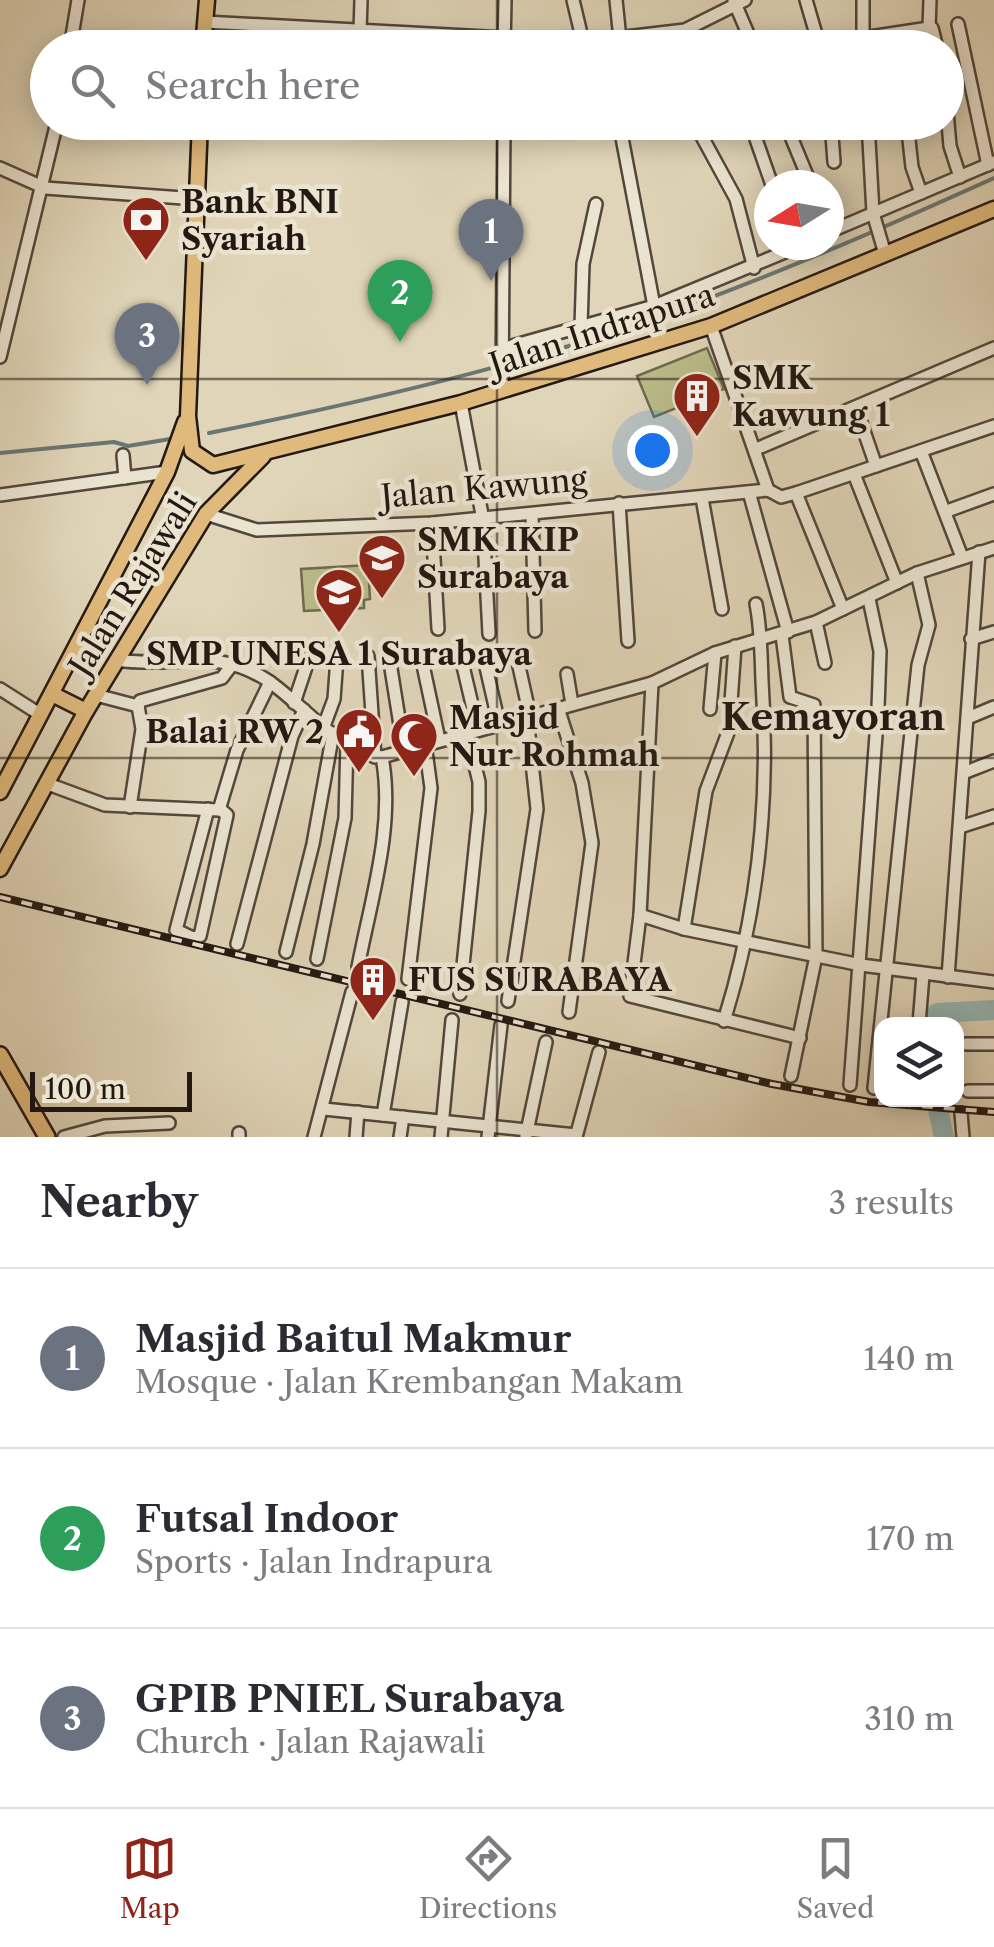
<!DOCTYPE html>
<html lang="en">
<head>
<meta charset="utf-8">
<style>
  :root { --surface:#fff; --page:#f2f2f3; --text:#2b2b33; --muted:#7c7c81; --line:#e1e1e2; --accent:#8f2418 }
  body { margin:0; font-family:"Libre Caslon Text",serif; background:var(--page); color:var(--text) }
  .controls { position:absolute; right:30px; bottom:30px; display:grid; overflow:hidden; border-radius:20px; box-shadow:0 5px 25px #0003 }
  .controls button { width:90px; height:90px; display:grid; place-items:center; padding:0; border:0; border-bottom:2px solid var(--line); background:var(--surface); color:var(--text); font:50px sans-serif }
  .compass { position:absolute; left:754px; top:170px; width:90px; height:90px; border-radius:50%; background:var(--surface); box-shadow:0 5px 25px #0003; rotate:259deg }
  .scale { position:absolute; left:30px; bottom:25px; width:162px; box-sizing:border-box; padding-left:10px; border:5px solid #231812; border-top:0; font-size:28px; line-height:35px; white-space:nowrap; color:#231812; -webkit-text-stroke:8px #ebe4d1; paint-order:stroke }
  .you { position:absolute; left:652px; top:450px; width:35px; height:35px; margin:-25px; border:8px solid #fff; border-radius:50%; background:#1a73e8; box-shadow:0 0 0 15px #1a73e833 }
  .badge { display:grid; place-items:center; width:65px; height:65px; border-radius:50%; background:var(--accent); color:#fff; font-size:32px; font-weight:700 }
  .pin { position:absolute; translate:-50% -82px; filter:drop-shadow(0 2px 5px #0008) }
  .pin::after { content:''; position:absolute; top:52px; width:35px; height:30px; background:inherit; clip-path:polygon(0 0,100% 0,50% 100%) }
  .list { margin:0; padding:0; list-style:none }
  h2 { display:flex; justify-content:space-between; align-items:center; height:130px; margin:0; padding:0 40px; font-size:42px }
  h2 small { font-size:32px; font-weight:400; color:var(--muted) }
  .list li { display:grid; grid-template-columns:65px 1fr auto; gap:30px; align-items:center; box-sizing:border-box; height:180px; padding:0 40px; border-top:2px solid var(--line) }
  .list b { display:block; font-size:38px; white-space:nowrap }
  .list p { margin:0; font-size:32px; white-space:nowrap; color:var(--muted) }
  .list em { font-size:32px; font-style:normal; color:var(--muted) }
  .icon { flex:none; width:55px; height:55px; fill:none; stroke:currentColor; stroke-width:2; stroke-linecap:round; stroke-linejoin:round }
  .map { position:relative; flex:none; width:994px; height:1137px; overflow:hidden }
  .search { position:absolute; background:var(--surface); box-shadow:0 5px 25px #0003; left:30px; right:30px; top:30px; height:110px; display:flex; align-items:center; gap:25px; box-sizing:border-box; padding:0 35px; border-radius:55px; color:var(--muted); font-size:38px }
  .sheet { height:670px; background:var(--surface) }
  nav { display:flex; justify-content:space-around; align-items:center; box-sizing:border-box; height:140px; border-top:2px solid var(--line); background:var(--surface); font-size:28px; color:var(--muted) }
  nav a { display:grid; justify-items:center; gap:5px }
  nav .on { color:var(--accent) }
  .map>svg:first-child { display:block }
  .grass { fill:#babb8a; stroke:#6e6a4e; stroke-width:2.5 }
  .lines { fill:none; stroke-linecap:round; stroke-linejoin:round }
  .stream { stroke:#687774; stroke-width:4 }
  .river { stroke:#96b7b6; stroke-width:20 }
  .minor-casing { stroke:#52473c; stroke-width:16 }
  .major-casing { stroke:#231812; stroke-width:19 }
  .highway-casing { stroke:#231812; stroke-width:20 }
  .minor { stroke:#ebe4d1; stroke-width:11 }
  .major { stroke:#e0ba7c; stroke-width:14 }
  .highway { stroke:#e0ba7c; stroke-width:15 }
  .rail-casing { stroke:#231812; stroke-width:8 }
  .rail { stroke:#ebe4d1; stroke-width:4; stroke-dasharray:11; stroke-linecap:butt }
  .grid { fill:none; stroke:#231812; stroke-width:2.5; stroke-opacity:0.55 }
  .labels { text-anchor:middle; stroke-width:9; stroke-linejoin:round; paint-order:stroke }
  .poi-label { font-size:32px; font-weight:bold; fill:#231812; stroke:#ebe4d1; text-anchor:start }
  .street-label { font-size:32px; fill:#231812; stroke:#ebe4d1 }
  .quarter-label { font-size:38px; font-weight:bold; fill:#231812; stroke:#ebe4d1 }
</style>
</head>
<body>
<div class="map">
<svg width="994" height="1137" viewBox="0 0 994 1137">
  <rect width="100%" height="100%" fill="#e0d5b8"/>
  <filter id="stains"><feTurbulence type="fractalNoise" baseFrequency=".002" numOctaves="4"/><feColorMatrix values="0 0 0 0 .2 0 0 0 0 .09 0 0 0 0 .02 0 0 0 .5 -.17"/></filter>
  <radialGradient id="worn" r=".72"><stop offset=".6" stop-color="#630" stop-opacity="0"/><stop offset="1" stop-color="#630" stop-opacity=".3"/></radialGradient>
  <g class="grass">
    <polygon points="707,348 724,389 654,417 637,376"/>
    <polygon points="368,565 370,599 364,600 364,608 304,611 301,569"/>
  </g>
  <g class="lines">
    <g class="stream">
      <path d="M209,433C345,406 481,375 614,332C743,289 870,234 994,178"/>
      <polyline points="0,453 114,442 128,446 176,438"/>
    </g>
    <g class="river">
      <polyline points="937,1024 937,1013 994,1010"/>
      <polyline points="936,1100 944,1137"/>
    </g>
    <g class="minor-casing">
      <g id="minor">
        <polyline points="573,0 583,42"/>
        <polyline points="616,0 620,39"/>
        <polyline points="806,0 820,48"/>
        <polyline points="863,0 863,48"/>
        <polyline points="734,1 754,48"/>
        <polyline points="205,22 583,42 685,30 745,0"/>
        <polyline points="958,24 988,165"/>
        <polyline points="932,28 937,48"/>
        <polyline points="360,31 361,0"/>
        <polyline points="863,38 929,28 930,0"/>
        <polyline points="70,48 78,0"/>
        <polyline points="504,48 505,0"/>
        <polyline points="946,100 950,146 960,177"/>
        <polyline points="619,122 654,306"/>
        <polyline points="694,122 736,199 754,268"/>
        <polyline points="750,122 772,185"/>
        <polyline points="785,122 811,185"/>
        <polyline points="831,122 834,162"/>
        <polyline points="868,122 873,213 885,254"/>
        <polyline points="907,122 912,167 921,193"/>
        <polyline points="0,168 45,188 197,199"/>
        <polyline points="829,232 994,162"/>
        <polyline points="581,326 583,264 596,204"/>
        <polyline points="711,326 768,490"/>
        <polyline points="505,348 654,306 802,245"/>
        <polyline points="0,357 57,122"/>
        <polyline points="502,390 504,122"/>
        <polyline points="461,403 483,520 489,634"/>
        <polyline points="856,408 876,466"/>
        <polyline points="756,449 994,348"/>
        <polyline points="921,451 962,557"/>
        <polyline points="123,455 125,478"/>
        <polyline points="854,474 897,583"/>
        <polyline points="768,490 781,497 796,493 994,426"/>
        <polyline points="749,492 788,632"/>
        <polyline points="796,493 843,609"/>
        <polyline points="0,495 167,472"/>
        <polyline points="702,498 722,609"/>
        <polyline points="619,503 628,641"/>
        <polyline points="947,511 994,494"/>
        <polyline points="206,514 257,530 432,523 768,490"/>
        <polyline points="532,514 535,631"/>
        <polyline points="432,523 438,629"/>
        <polyline points="816,622 825,663"/>
        <polyline points="782,635 790,697 814,705 816,956 791,1076"/>
        <polyline points="971,639 994,632"/>
        <polyline points="459,649 478,730"/>
        <polyline points="516,653 530,716"/>
        <polyline points="483,654 499,724"/>
        <polyline points="368,656 375,757"/>
        <polyline points="389,656 404,750"/>
        <path d="M117,660C176,669 215,646 267,680C298,700 343,756 382,757L652,683L715,653L816,622L917,573L994,548"/>
        <polyline points="423,665 439,740"/>
        <polyline points="567,674 572,704"/>
        <polyline points="652,683 640,915 630,996 800,1038"/>
        <polyline points="0,689 41,715"/>
        <polyline points="96,695 138,706 140,701 222,678 234,662"/>
        <polyline points="294,703 309,658"/>
        <polyline points="558,708 582,783 592,843 569,1012"/>
        <polyline points="710,709 715,653"/>
        <polyline points="970,717 994,707"/>
        <polyline points="324,726 334,699 337,658"/>
        <polyline points="966,772 994,761"/>
        <polyline points="48,784 105,805 219,810 237,750 270,682"/>
        <polyline points="130,807 142,729 138,706"/>
        <polyline points="208,809 176,930 193,938 200,936 227,815 220,809"/>
        <polyline points="960,827 994,816"/>
        <polyline points="640,915 684,929 861,965 994,982"/>
        <polyline points="684,929 706,791 729,730 735,646"/>
        <polyline points="237,944 292,736 304,710"/>
        <polyline points="286,952 313,844 333,733"/>
        <polyline points="317,959 345,818 347,742"/>
        <path d="M358,967C371,899 395,825 382,757"/>
        <polyline points="948,977 979,552"/>
        <polyline points="408,979 431,788 425,744"/>
        <polyline points="460,994 479,811 479,782 467,733"/>
        <polyline points="508,1001 537,809 527,717"/>
        <path d="M724,1021C759,909 770,798 762,681C761,655 761,629 756,604"/>
        <polyline points="919,1024 923,975"/>
        <polyline points="966,1044 994,1044"/>
        <polyline points="850,1085 878,708 880,651 869,599"/>
        <polyline points="874,1088 918,665 929,625 917,573"/>
        <polyline points="968,1091 994,1091"/>
        <polyline points="324,1109 576,1135"/>
        <polyline points="961,1113 963,1137"/>
        <polyline points="383,1115 402,1002"/>
        <polyline points="526,1136 546,1042"/>
        <polyline points="64,1137 105,1126 169,1123"/>
        <polyline points="239,1137 239,1133"/>
        <polyline points="314,1137 352,992"/>
        <polyline points="356,1137 358,1112"/>
        <polyline points="400,1137 403,1117"/>
        <polyline points="441,1137 452,1020"/>
        <polyline points="488,1137 501,1025"/>
        <polyline points="576,1137 599,1052"/>
      </g>
    </g>
    <g class="major-casing">
      <g id="major">
        <polyline points="203,48 207,0"/>
        <polyline points="200,122 188,416 192,451 213,465 461,403 711,326 994,209"/>
        <polyline points="52,694 86,711"/>
        <polyline points="0,792 167,472 185,422"/>
        <polyline points="0,869 86,711 206,514 263,456"/>
      </g>
    </g>
    <g class="highway-casing">
      <polyline id="highway" points="0,1055 47,1137"/>
    </g>
    <use href="#minor" class="minor"/>
    <use href="#major" class="major"/>
    <use href="#highway" class="highway"/>
    <g class="rail-casing">
      <polyline id="rail" points="0,897 772,1084 869,1102 994,1112"/>
    </g>
    <use href="#rail" class="rail"/>
  </g>
  <path class="grid" d="M497,0V48M497,122V1137M0,379H994M0,758H994"/>
  <defs>
    <g id="bank-pin" transform="scale(2.5)"><path d="M0 17L-7.5 6A9.5 9.5 0 1 1 7.5 6Z" fill="#8f2418" stroke="#ebe4d1"/><path d="M-6-4H6V4H-6ZM0-2.3a2.3 2.3 0 1 0 0 4.6a2.3 2.3 0 1 0 0-4.6Z" fill="#fff"/></g>
    <g id="building-pin" transform="scale(2.5)"><path d="M0 17L-7.5 6A9.5 9.5 0 1 1 7.5 6Z" fill="#8f2418" stroke="#ebe4d1"/><path d="M-4-6H4V6H1V3H-1V6H-4ZM-2.5-4.3h1.7v1.8h-1.7ZM.8-4.3h1.7v1.8H.8ZM-2.5-1h1.7V.8h-1.7ZM.8-1h1.7V.8H.8Z" fill="#fff"/></g>
    <g id="school-pin" transform="scale(2.5)"><path d="M0 17L-7.5 6A9.5 9.5 0 1 1 7.5 6Z" fill="#8f2418" stroke="#ebe4d1"/><path d="M0-5L7-2L0 1L-7-2ZM-4 1L0 2.5L4 1V4Q0 6-4 4Z" fill="#fff"/></g>
    <g id="civic-pin" transform="scale(2.5)"><path d="M0 17L-7.5 6A9.5 9.5 0 1 1 7.5 6Z" fill="#8f2418" stroke="#ebe4d1"/><path d="M-.6-6.5H3V-4.5H.6V-3L4-1V1h2V6H-6V1h2V-1L-.6-3ZM-1.2 2.5V6h2.4V2.5Z" fill="#fff"/></g>
    <g id="mosque-pin" transform="scale(2.5)"><path d="M0 17L-7.5 6A9.5 9.5 0 1 1 7.5 6Z" fill="#8f2418" stroke="#ebe4d1"/><path d="M3.5-4.9A6 6 0 1 0 3.5 4.9A5 5 0 1 1 3.5-4.9Z" fill="#fff"/></g>
  </defs>
  <g fill-rule="evenodd">
    <use href="#bank-pin" x="146" y="220"/>
    <use href="#building-pin" x="697" y="396"/>
    <use href="#school-pin" x="382" y="558"/>
    <use href="#school-pin" x="339" y="592"/>
    <use href="#civic-pin" x="359" y="732"/>
    <use href="#mosque-pin" x="414" y="736"/>
    <use href="#building-pin" x="373" y="980"/>
  </g>
  <g class="labels">
    <g class="poi-label">
      <text x="181" y="213">Bank BNI<tspan x="181" dy="37">Syariah</tspan></text>
      <text x="732" y="389">SMK<tspan x="732" dy="37">Kawung 1</tspan></text>
      <text x="417" y="551">SMK IKIP<tspan x="417" dy="37">Surabaya</tspan></text>
      <text x="339" y="665" text-anchor="middle">SMP UNESA 1 Surabaya</text>
      <text x="449" y="729">Masjid<tspan x="449" dy="37">Nur Rohmah</tspan></text>
      <text x="324" y="743" text-anchor="end">Balai RW 2</text>
      <text x="408" y="991">FUS SURABAYA</text>
    </g>
    <g class="street-label">
      <text transform="translate(602 330) rotate(-18)" y="11">Jalan Indrapura</text>
      <text transform="translate(484 488) rotate(-5)" y="11">Jalan Kawung</text>
      <text transform="translate(133 584) rotate(-58)" y="11">Jalan Rajawali</text>
    </g>
    <g class="quarter-label">
      <text x="833" y="730">Kemayoran</text>
    </g>
  </g>
  <rect width="100%" height="100%" filter="url(#stains)"/>
  <rect width="100%" height="100%" fill="url(#worn)"/>
</svg>
<div class="controls">
<button><svg class="icon" aria-label="layers" viewBox="0 0 24 24"><path d="M12 4l9 5-9 5-9-5zM3 14l9 5 9-5"/></svg></button>
</div>
<svg class="compass" viewBox="-18 -18 36 36"><path d="M0-13l5 13h-10z" fill="#e53935"/><path d="M0 13l5-13h-10z" fill="#7c7c81"/></svg>
<div class="scale">100 m</div>
<div class="you"></div>
<div class="pin badge" style="left:491px;top:281px;background:#6b7280">1</div>
<div class="pin badge" style="left:400px;top:342px;background:#2e9e5b">2</div>
<div class="pin badge" style="left:147px;top:385px;background:#6b7280">3</div>
<div class="search"><svg class="icon" aria-label="search" viewBox="0 0 24 24"><circle cx="10" cy="10" r="6"/><path d="M15 15l6 6"/></svg>Search here</div>
</div>
<section class="sheet">
<h2>Nearby<small>3 results</small></h2>
<ul class="list">
<li><span class="badge" style="background:#6b7280">1</span><div><b>Masjid Baitul Makmur</b><p>Mosque · Jalan Krembangan Makam</p></div><em>140 m</em></li>
<li><span class="badge" style="background:#2e9e5b">2</span><div><b>Futsal Indoor</b><p>Sports · Jalan Indrapura</p></div><em>170 m</em></li>
<li><span class="badge" style="background:#6b7280">3</span><div><b>GPIB PNIEL Surabaya</b><p>Church · Jalan Rajawali</p></div><em>310 m</em></li>
</ul>
</section>
<nav>
<a class="on"><svg class="icon" aria-label="map" viewBox="0 0 24 24"><path d="M3 6l6-2 6 2 6-2v14l-6 2-6-2-6 2zM9 4v14M15 6v14"/></svg>Map</a>
<a><svg class="icon" aria-label="directions" viewBox="0 0 24 24"><path d="M12 3l9 9-9 9-9-9zM9 14v-3h6M13 9l2 2-2 2"/></svg>Directions</a>
<a><svg class="icon" aria-label="saved" viewBox="0 0 24 24"><path d="M7 4h10v16l-5-4-5 4z"/></svg>Saved</a>
</nav>
</body>
</html>
